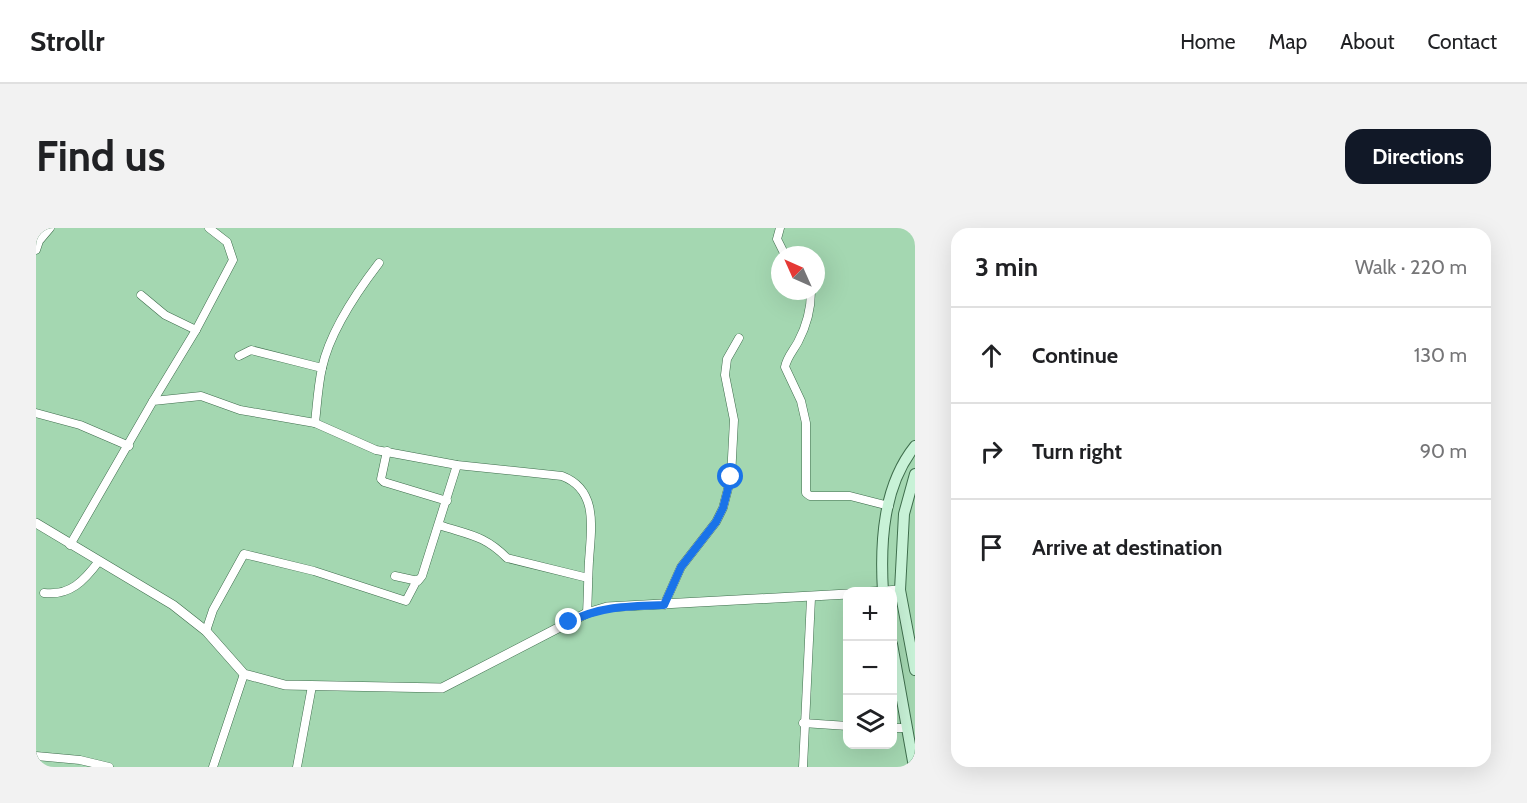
<!DOCTYPE html>
<html lang="en">
<head>
<meta charset="utf-8">
<style>
  :root { --surface:#fff; --page:#f2f2f2; --text:#202124; --muted:#757577; --line:#e0e0e0; --accent:#111827 }
  body { margin:0; font-family:Cabin,sans-serif; background:var(--page); color:var(--text) }
  .controls { position:absolute; right:18px; bottom:18px; display:grid; overflow:hidden; border-radius:12px; box-shadow:0 6px 24px #0002 }
  .controls button { width:54px; height:54px; display:grid; place-items:center; padding:0; border:0; border-bottom:2px solid var(--line); background:var(--surface); color:var(--text); font:30px sans-serif }
  .compass { position:absolute; left:735px; top:18px; width:54px; height:54px; border-radius:50%; background:var(--surface); box-shadow:0 6px 24px #0002; rotate:315deg }
  .stop { position:absolute; width:18px; height:18px; margin:-14px; border:4px solid #1a73e8; border-radius:50%; background:#fff }
  .stop.end { background:#1a73e8; border-color:#fff; box-shadow:0 2px 6px #0008 }
  .list { margin:0; padding:0; list-style:none }
  h2 { display:flex; justify-content:space-between; align-items:center; height:78px; margin:0; padding:0 24px; font-size:26px }
  h2 small { font-size:20px; font-weight:400; color:var(--muted) }
  .list li { display:grid; grid-template-columns:39px 1fr auto; gap:18px; align-items:center; box-sizing:border-box; height:96px; padding:0 24px; border-top:2px solid var(--line) }
  .list b { display:block; font-size:22px; white-space:nowrap }
  .list em { font-size:20px; font-style:normal; color:var(--muted) }
  .icon { flex:none; width:33px; height:33px; fill:none; stroke:currentColor; stroke-width:2; stroke-linecap:round; stroke-linejoin:round }
  .map { position:relative; flex:none; width:879px; height:539px; overflow:hidden; border-radius:18px }
  header { display:flex; align-items:center; gap:36px; box-sizing:border-box; height:84px; padding:0 30px; background:var(--surface); border-bottom:2px solid var(--line) }
  header strong { font-size:28px }
  nav { display:flex; gap:33px; margin-inline-start:auto; font-size:21px }
  .intro { display:flex; align-items:center; justify-content:space-between; box-sizing:border-box; height:144px; padding:0 36px }
  h1 { margin:0; font-size:42px }
  .button { padding:15px 27px; border-radius:18px; background:var(--accent); color:#fff; font-size:21px; font-weight:700 }
  main { display:flex; gap:36px; padding:0 36px }
  aside { flex:1; background:var(--surface); border-radius:18px; box-shadow:0 6px 24px #0002 }
  .map>svg:first-child { display:block }
  .lines { fill:none; stroke-linecap:round; stroke-linejoin:round }
  .minor-casing { stroke:#3e6d4c; stroke-width:9 }
  .tertiary-casing { stroke:#3e6d4c; stroke-width:10 }
  .secondary-casing { stroke:#3e6d4c; stroke-width:12 }
  .minor { stroke:#fff; stroke-width:8 }
  .tertiary { stroke:#fff; stroke-width:9 }
  .secondary { stroke:#c8f2d7; stroke-width:10 }
  .route { stroke:#1a73e8; stroke-width:8 }
</style>
</head>
<body>
<header>
<strong>Strollr</strong>
<nav><a>Home</a><a>Map</a><a>About</a><a>Contact</a></nav>
</header>
<div class="intro"><h1>Find us</h1><a class="button">Directions</a></div>
<main>
<div class="map">
<svg width="879" height="539" viewBox="0 0 879 539">
  <rect width="100%" height="100%" fill="#a4d7b1"/>
  <g class="lines">
    <g class="minor-casing">
      <g id="minor">
        <polyline points="744,0 741,11 749,27"/>
        <polyline points="0,22 3,13 14,0"/>
        <path d="M775,63C775,80 770,99 762,114C757,123 751,129 749,139L765,173L770,195V265L774,268H814L853,278"/>
        <polyline points="105,67 129,87 160,102"/>
        <polyline points="203,128 215,122 286,140"/>
        <polyline points="117,173 160,102 197,32 191,14 173,0"/>
        <polyline points="0,185 44,197 93,218"/>
        <path d="M279,195C281,177 282,158 286,140C294,103 320,65 343,35"/>
        <polyline points="351,223 345,251 348,254 411,273"/>
        <path d="M403,297C433,307 448,307 471,330L552,350"/>
        <path d="M34,317L117,173L165,168L204,182L279,195L340,222L421,237L526,248C563,262 555,301 553,333C552,350 552,368 551,385"/>
        <polyline points="359,348 382,353 386,348 421,237"/>
        <path d="M8,365C34,368 48,353 63,333"/>
        <polyline points="628,377 645,339 680,294 687,280 695,249 698,192 689,147 691,131 703,110"/>
        <polyline points="170,403 177,382 208,326 278,343 370,373 381,352"/>
        <polyline points="767,495 812,498"/>
        <polyline points="856,500 871,500"/>
        <polyline points="0,528 44,532 73,539"/>
        <polyline points="177,539 208,446"/>
        <polyline points="261,539 276,458"/>
        <polyline points="767,539 775,370"/>
      </g>
    </g>
    <g class="tertiary-casing">
      <g id="tertiary">
        <polyline points="0,295 137,377 170,403 208,446 249,457 406,460 551,385 571,379 812,366"/>
        <polyline points="834,364 864,362"/>
      </g>
    </g>
    <g class="secondary-casing">
      <g id="secondary">
        <polyline points="879,246 868,286 864,362 879,442"/>
        <path d="M847,364C844,314 847,258 879,218"/>
        <polyline points="856,416 878,539"/>
      </g>
    </g>
    <use href="#minor" class="minor"/>
    <use href="#tertiary" class="tertiary"/>
    <use href="#secondary" class="secondary"/>
  </g>
  <g class="lines">
    <path class="route" d="M533,394C564,378 594,378 628,377L645,339L680,294L687,280L695,249"/>
  </g>
</svg>
<div class="controls">
<button>+</button>
<button>−</button>
<button><svg class="icon" aria-label="layers" viewBox="0 0 24 24"><path d="M12 4l9 5-9 5-9-5zM3 14l9 5 9-5"/></svg></button>
</div>
<svg class="compass" viewBox="-18 -18 36 36"><path d="M0-13l5 13h-10z" fill="#e53935"/><path d="M0 13l5-13h-10z" fill="#757577"/></svg>
<div class="stop" style="left:695px;top:249px"></div>
<div class="stop end" style="left:533px;top:394px"></div>
</div>
<aside>
<h2>3 min<small>Walk · 220 m</small></h2>
<ul class="list">
<li><svg class="icon" aria-label="ahead" viewBox="0 0 24 24"><path d="M12 20V5M6 11l6-6 6 6"/></svg><div><b>Continue</b></div><em>130 m</em></li>
<li><svg class="icon" aria-label="right" viewBox="0 0 24 24"><path d="M7 20v-9h11M14 6l5 5-5 5"/></svg><div><b>Turn right</b></div><em>90 m</em></li>
<li><svg class="icon" aria-label="arrive" viewBox="0 0 24 24"><path d="M6 21V4h12l-3 4 3 4H6"/></svg><div><b>Arrive at destination</b></div></li>
</ul>
</aside>
</main>
</body>
</html>
